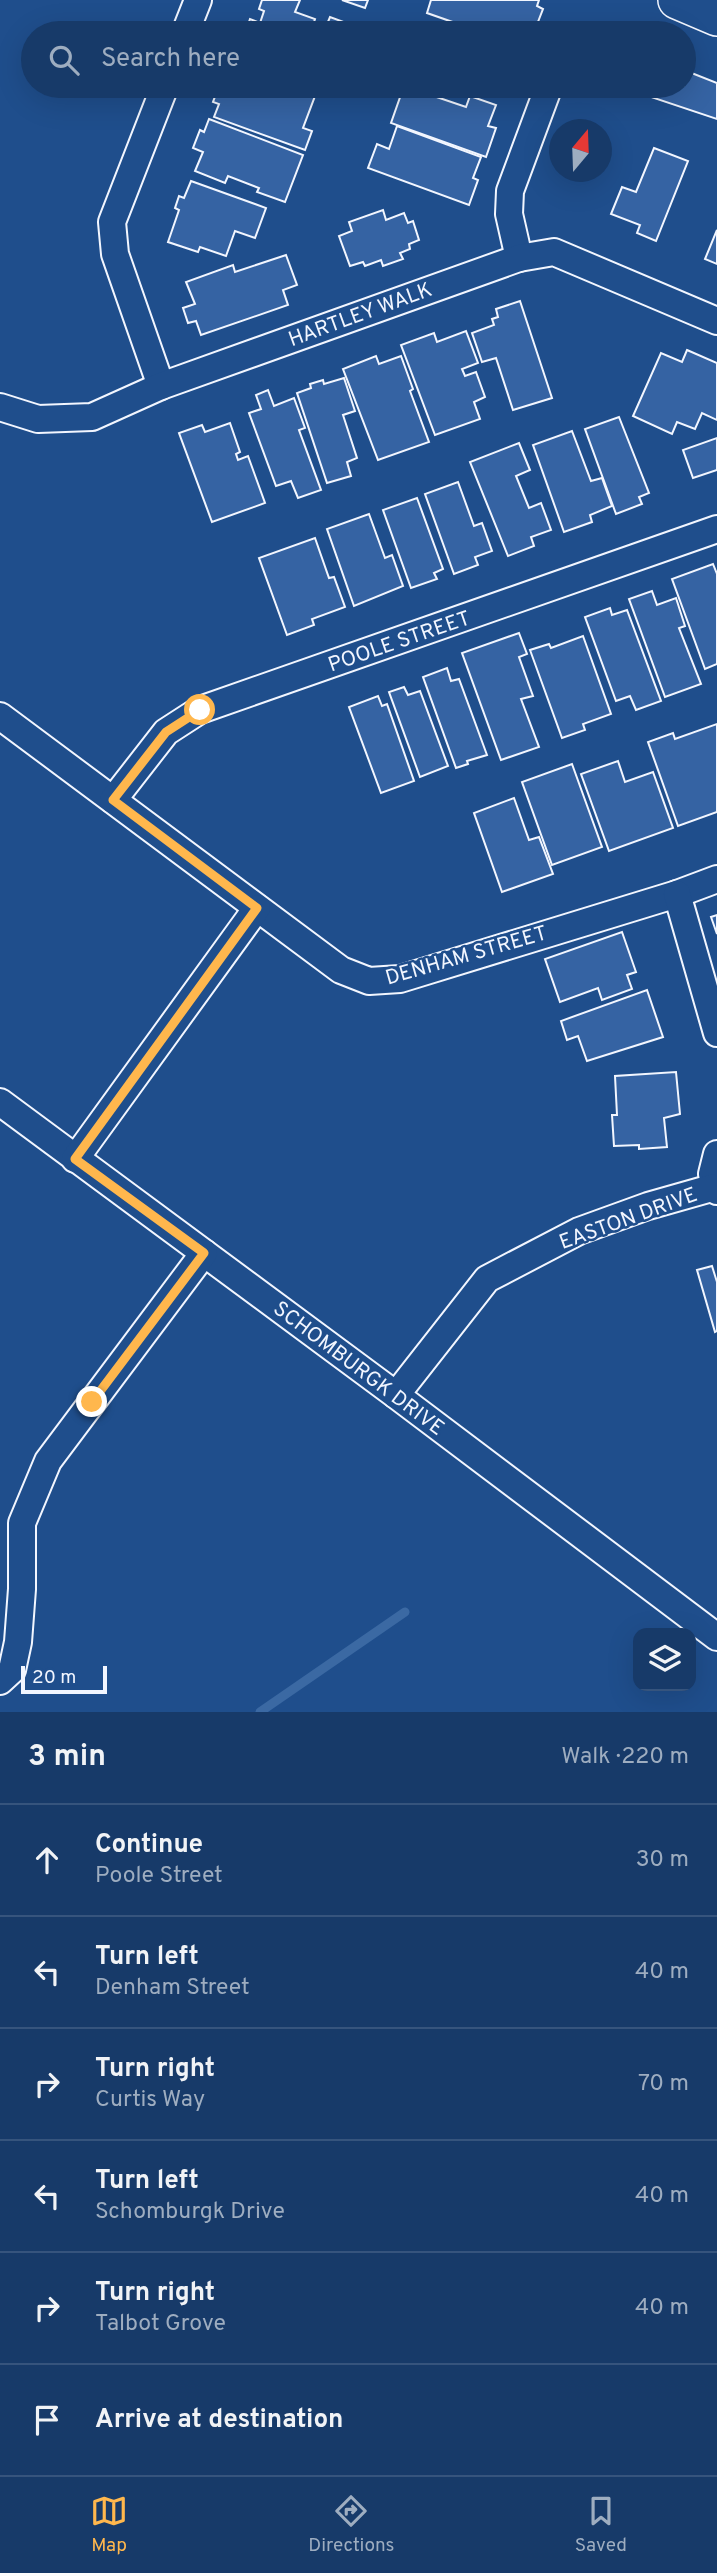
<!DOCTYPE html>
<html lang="en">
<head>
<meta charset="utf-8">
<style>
  :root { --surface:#173a69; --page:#244571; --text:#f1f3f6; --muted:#9eadc0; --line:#36547d; --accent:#ffb74d }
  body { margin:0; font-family:Overpass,sans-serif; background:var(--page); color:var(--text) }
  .controls { position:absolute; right:21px; bottom:21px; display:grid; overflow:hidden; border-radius:14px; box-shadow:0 7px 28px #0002 }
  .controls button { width:63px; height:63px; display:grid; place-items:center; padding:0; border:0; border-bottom:2px solid var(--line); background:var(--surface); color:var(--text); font:35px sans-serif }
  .compass { position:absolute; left:549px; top:119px; width:63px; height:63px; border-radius:50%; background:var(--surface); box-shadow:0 7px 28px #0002; rotate:19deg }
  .scale { position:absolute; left:21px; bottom:18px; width:86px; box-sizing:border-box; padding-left:7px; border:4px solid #f2f6ff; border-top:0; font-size:19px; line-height:24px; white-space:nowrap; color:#f2f6ff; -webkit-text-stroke:5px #1f4e8c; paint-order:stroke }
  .stop { position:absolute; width:21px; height:21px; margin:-16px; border:5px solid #ffb74d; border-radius:50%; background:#fff }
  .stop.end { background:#ffb74d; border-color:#fff; box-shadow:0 2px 7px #0008 }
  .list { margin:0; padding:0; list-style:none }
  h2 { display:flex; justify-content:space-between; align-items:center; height:91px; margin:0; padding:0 28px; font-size:30px }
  h2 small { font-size:23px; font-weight:400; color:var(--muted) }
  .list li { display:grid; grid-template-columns:46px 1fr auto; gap:21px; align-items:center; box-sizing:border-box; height:112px; padding:0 28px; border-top:2px solid var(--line) }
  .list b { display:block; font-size:26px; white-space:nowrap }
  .list p { margin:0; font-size:23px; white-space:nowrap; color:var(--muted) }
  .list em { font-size:23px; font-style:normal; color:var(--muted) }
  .icon { flex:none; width:38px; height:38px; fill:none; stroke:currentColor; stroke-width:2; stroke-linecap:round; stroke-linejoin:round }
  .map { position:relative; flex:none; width:717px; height:1712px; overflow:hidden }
  .search { position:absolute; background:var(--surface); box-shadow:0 7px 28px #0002; left:21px; right:21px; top:21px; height:77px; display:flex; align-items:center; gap:18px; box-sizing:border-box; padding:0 24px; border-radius:38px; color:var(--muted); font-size:26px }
  .sheet { height:763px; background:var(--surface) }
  nav { display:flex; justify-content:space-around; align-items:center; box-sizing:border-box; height:98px; border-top:2px solid var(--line); background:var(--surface); font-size:19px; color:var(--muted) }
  nav a { display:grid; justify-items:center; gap:4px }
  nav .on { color:var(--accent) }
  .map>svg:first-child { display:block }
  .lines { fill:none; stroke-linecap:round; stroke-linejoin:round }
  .stream { stroke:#3b69a3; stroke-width:9 }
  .building { fill:#3563a3; stroke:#f2f6ff; stroke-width:2 }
  .minor-casing { stroke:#f2f6ff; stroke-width:30 }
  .secondary-casing { stroke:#f2f6ff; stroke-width:40 }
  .minor { stroke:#1f4e8c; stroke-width:26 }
  .secondary { stroke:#1f4e8c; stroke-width:37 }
  .route { stroke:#ffb74d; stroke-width:9 }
  .labels { text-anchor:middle; stroke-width:5; stroke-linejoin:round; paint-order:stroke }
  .street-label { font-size:21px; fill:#f2f6ff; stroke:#1f4e8c }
</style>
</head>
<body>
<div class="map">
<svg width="717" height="1712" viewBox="0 0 717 1712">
  <rect width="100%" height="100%" fill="#1f4e8c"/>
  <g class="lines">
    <polyline class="stream" points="260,1712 405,1612"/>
  </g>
  <g class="building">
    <polygon points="262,0 300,0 295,12 315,19 313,25 325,29 330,17 352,25 349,33 245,33 250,19 260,23 264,11 259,9"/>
    <polygon points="342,0 368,0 365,8"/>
    <polygon points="431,0 539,0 537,6 543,9 534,32 528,30 527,33 484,33 427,13"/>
    <polygon points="684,70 717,83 717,119 639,93 642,86 684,86"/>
    <polygon points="219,86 273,86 279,88 280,86 300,86 299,90 315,96 303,128 312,131 305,150 214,117 219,104 213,102"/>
    <polygon points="404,86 466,107 470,96 496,105 488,126 496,128 486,157 391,123"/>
    <polygon points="487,86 512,86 509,93"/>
    <polygon points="209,119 303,155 285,202 257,192 259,188 228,176 225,183 195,171 203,152 193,148 200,130 204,132"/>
    <polygon points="397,126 481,157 473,178 478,180 469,205 368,168 377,144 389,149"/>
    <polygon points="654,148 688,161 656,241 637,233 640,225 611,214 622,187 636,192"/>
    <polygon points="191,181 266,208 255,238 235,231 226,256 200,247 198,252 168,242 179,210 175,208 179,196 184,198"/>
    <polygon points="383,210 386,220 404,213 408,223 413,221 419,240 409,244 410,249 400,253 403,259 383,266 381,260 365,266 363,262 350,266 339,236 352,231 349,222"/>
    <polygon points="717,230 717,264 705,259"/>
    <polygon points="286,255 297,285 283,290 288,305 201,335 196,321 188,323 183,308 195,304 186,282 233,265 235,272"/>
    <polygon points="520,301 552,398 513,410 496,358 482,362 472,333 494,325 492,319 498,317 496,309"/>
    <polygon points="466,331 478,363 462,369 465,376 476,372 485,397 474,402 480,419 435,435 401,345 434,333 437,342"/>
    <polygon points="687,350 717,363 717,420 702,413 695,429 677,422 672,434 633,416 661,353 682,362"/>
    <polygon points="376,356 379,364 401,356 413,389 410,391 429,442 378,460 343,369"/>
    <polygon points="344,378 355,411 343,415 357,458 347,462 351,476 327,483 297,393 311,388 310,384 323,380 324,384"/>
    <polygon points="268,390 274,406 294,398 305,428 299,430 321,490 298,498 291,481 276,486 249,413 261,409 256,395"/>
    <polygon points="619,417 649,493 639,497 642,504 616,514 585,429"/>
    <polygon points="230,423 240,452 236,454 238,460 248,456 265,503 212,522 179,433 202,425 205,432"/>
    <polygon points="572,431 591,481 602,478 612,506 590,515 592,522 564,532 533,445"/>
    <polygon points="717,438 717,470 693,478 683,450"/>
    <polygon points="519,443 530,470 516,476 529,508 541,503 551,530 531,537 534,546 508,556 470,462"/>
    <polygon points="458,482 474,526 482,523 492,551 475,557 478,565 454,574 425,494"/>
    <polygon points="417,498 443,569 434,573 437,579 411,588 383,510"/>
    <polygon points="369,514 385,558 392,555 403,586 354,606 327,529"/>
    <polygon points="315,538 329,578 334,577 345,607 312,619 314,625 287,635 259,558"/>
    <polygon points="713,564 717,574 717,664 705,669 672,579"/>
    <polygon points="652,591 657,605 676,598 685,626 679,628 701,684 665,697 629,599"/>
    <polygon points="610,608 612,615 627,610 661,701 636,710 630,696 616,701 585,617"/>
    <polygon points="519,633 527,654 519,657 533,696 521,699 539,747 501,760 462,653"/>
    <polygon points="583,636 611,714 583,724 585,730 562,738 530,650 549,644 551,648"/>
    <polygon points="447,668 451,681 459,679 487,755 467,761 468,764 456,768 423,677"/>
    <polygon points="404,687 408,695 420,691 448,766 420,777 389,692"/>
    <polygon points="378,696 382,706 387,704 414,781 381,793 349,707"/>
    <polygon points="717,724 717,812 678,826 648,742 673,733 675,739"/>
    <polygon points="618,761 625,782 653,772 673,828 609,851 581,774"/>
    <polygon points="572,764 602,847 552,865 522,782"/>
    <polygon points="514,798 529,840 539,837 553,874 502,892 474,813"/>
    <polygon points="717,915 717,934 711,917"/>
    <polygon points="622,932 636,972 627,975 632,989 602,1000 598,988 560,1002 545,959"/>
    <polygon points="647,990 663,1037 587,1061 578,1036 567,1040 561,1021"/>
    <polygon points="676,1072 680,1114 664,1118 667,1147 639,1149 639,1145 614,1146 612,1115 617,1115 615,1076"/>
    <polygon points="712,1266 717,1282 717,1331 715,1332 697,1270"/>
  </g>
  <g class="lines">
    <g class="minor-casing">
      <g id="minor">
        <polyline points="185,33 198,0"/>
        <polyline points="519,258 509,214 510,191 549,86"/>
        <polyline points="161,386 115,254 112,222 165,86"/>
        <polyline points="0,407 38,419 92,417 161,386 519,258 554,252 717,321"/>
        <polyline points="0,716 341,970 369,981 400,979 677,894 717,879"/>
        <polyline points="113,800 166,732 200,710 717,529"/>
        <polyline points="677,894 717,1033"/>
        <polyline points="0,1102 396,1395 717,1637"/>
        <polyline points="717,1154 712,1174 717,1191"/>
        <polyline points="75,1159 257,908"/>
        <polyline points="396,1395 487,1279 579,1231 648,1206 715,1187"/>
        <polyline points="0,1681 12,1670 18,1642 22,1589 22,1523 48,1461 204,1253"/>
      </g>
    </g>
    <g class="secondary-casing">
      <polyline id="secondary" points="677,0 717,17"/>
    </g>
    <use href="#minor" class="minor"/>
    <use href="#secondary" class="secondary"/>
  </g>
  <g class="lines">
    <polyline class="route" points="92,1402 204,1253 75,1159 257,908 113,800 166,732 200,710"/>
  </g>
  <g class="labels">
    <g class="street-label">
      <text transform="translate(360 314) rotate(-20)" y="7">HARTLEY WALK</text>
      <text transform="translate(399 641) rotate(-19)" y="7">POOLE STREET</text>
      <text transform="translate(466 955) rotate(-16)" y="7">DENHAM STREET</text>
      <text transform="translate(628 1218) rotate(-20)" y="7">EASTON DRIVE</text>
      <text transform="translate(359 1368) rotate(37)" y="7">SCHOMBURGK DRIVE</text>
    </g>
  </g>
</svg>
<div class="controls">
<button><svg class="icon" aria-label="layers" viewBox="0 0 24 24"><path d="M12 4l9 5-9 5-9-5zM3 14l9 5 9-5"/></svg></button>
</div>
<svg class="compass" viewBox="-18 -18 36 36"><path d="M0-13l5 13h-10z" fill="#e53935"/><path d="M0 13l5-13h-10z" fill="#9eadc0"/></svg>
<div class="scale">20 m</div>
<div class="stop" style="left:200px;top:710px"></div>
<div class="stop end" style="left:92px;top:1402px"></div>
<div class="search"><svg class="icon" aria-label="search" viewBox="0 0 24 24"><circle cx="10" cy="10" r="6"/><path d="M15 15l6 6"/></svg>Search here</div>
</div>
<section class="sheet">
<h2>3 min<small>Walk · 220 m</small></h2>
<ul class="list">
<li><svg class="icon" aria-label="ahead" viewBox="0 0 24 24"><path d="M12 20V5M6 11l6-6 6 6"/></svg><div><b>Continue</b><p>Poole Street</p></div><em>30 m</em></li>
<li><svg class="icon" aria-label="left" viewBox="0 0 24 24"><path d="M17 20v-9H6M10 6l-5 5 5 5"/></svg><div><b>Turn left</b><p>Denham Street</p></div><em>40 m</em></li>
<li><svg class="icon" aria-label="right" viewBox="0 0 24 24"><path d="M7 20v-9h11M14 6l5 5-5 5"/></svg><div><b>Turn right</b><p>Curtis Way</p></div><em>70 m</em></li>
<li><svg class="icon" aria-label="left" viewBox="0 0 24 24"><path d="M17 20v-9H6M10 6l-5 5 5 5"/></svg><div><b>Turn left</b><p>Schomburgk Drive</p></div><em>40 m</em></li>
<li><svg class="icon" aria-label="right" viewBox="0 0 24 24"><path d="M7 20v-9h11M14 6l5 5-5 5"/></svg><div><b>Turn right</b><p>Talbot Grove</p></div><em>40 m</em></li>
<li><svg class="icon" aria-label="arrive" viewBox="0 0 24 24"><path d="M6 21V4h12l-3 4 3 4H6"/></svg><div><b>Arrive at destination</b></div></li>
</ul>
</section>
<nav>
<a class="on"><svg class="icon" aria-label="map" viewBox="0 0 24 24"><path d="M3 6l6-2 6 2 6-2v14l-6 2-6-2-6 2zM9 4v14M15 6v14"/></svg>Map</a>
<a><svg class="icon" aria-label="directions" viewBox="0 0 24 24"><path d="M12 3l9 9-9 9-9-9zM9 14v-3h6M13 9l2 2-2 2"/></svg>Directions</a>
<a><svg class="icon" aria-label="saved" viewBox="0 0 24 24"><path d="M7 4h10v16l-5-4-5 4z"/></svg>Saved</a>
</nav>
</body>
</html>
